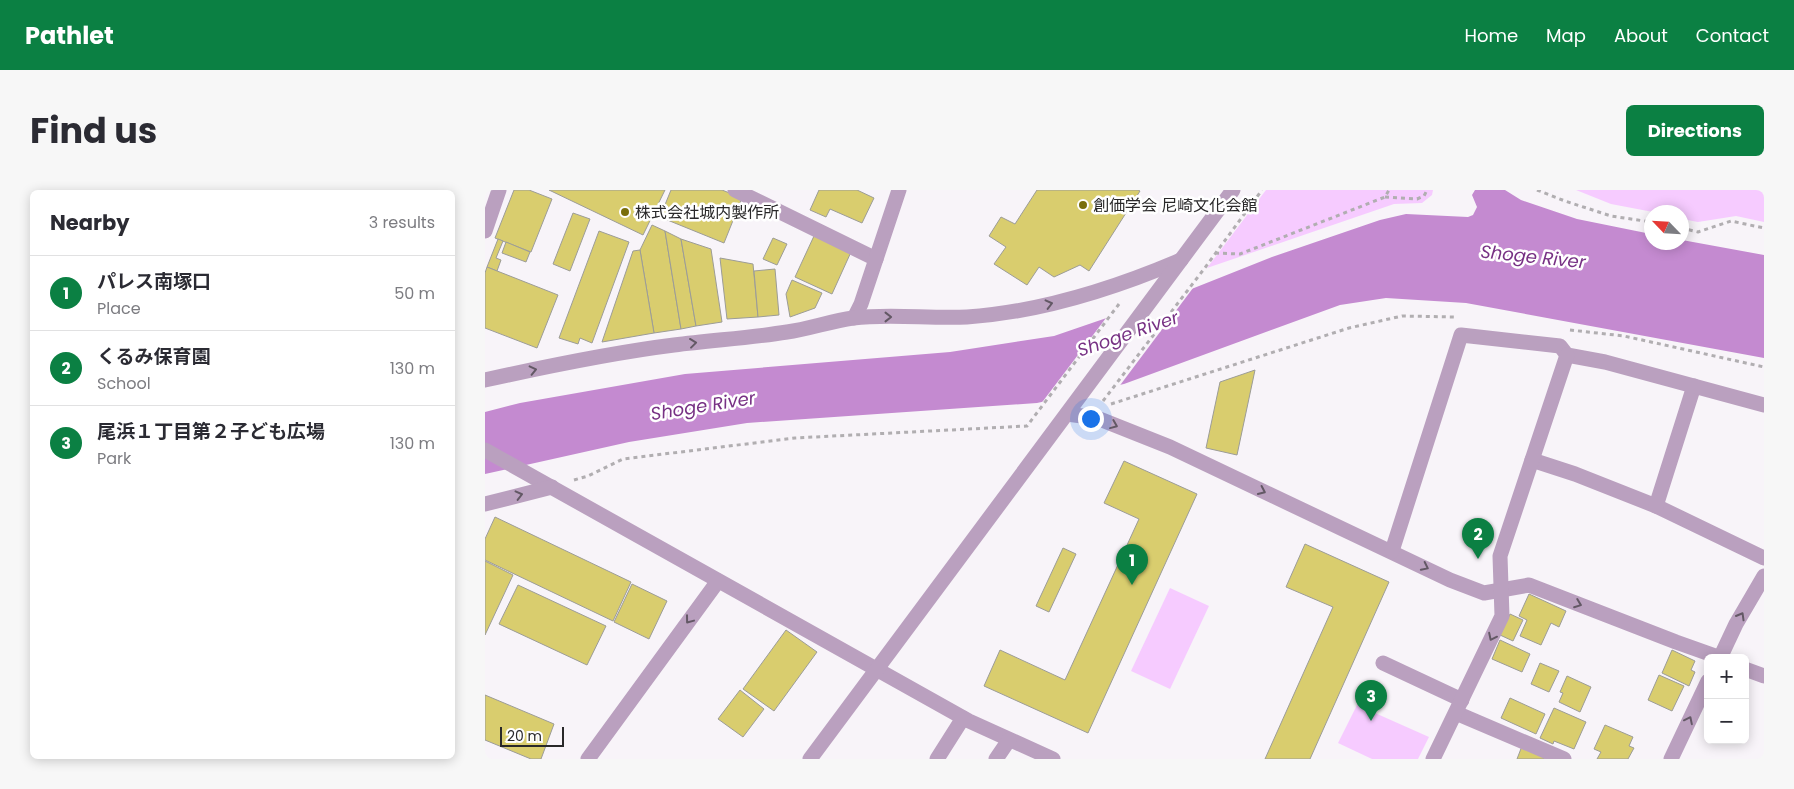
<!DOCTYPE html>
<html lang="en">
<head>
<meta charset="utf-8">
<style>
  :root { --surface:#fff; --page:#f7f7f7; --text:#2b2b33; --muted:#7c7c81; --line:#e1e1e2; --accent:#0b8043 }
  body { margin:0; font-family:Poppins,"Noto Sans JP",sans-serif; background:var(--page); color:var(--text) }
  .controls { position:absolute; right:15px; bottom:15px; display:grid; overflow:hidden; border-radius:8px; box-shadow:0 2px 12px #0003 }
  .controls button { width:45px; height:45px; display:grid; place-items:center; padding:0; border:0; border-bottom:1px solid var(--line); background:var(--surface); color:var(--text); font:25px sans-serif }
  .compass { position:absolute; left:1159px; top:15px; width:45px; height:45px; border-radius:50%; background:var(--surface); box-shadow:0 2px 12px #0003; rotate:295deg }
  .scale { position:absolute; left:15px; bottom:12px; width:64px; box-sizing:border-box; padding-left:5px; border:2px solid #292829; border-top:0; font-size:14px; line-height:18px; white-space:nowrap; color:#292829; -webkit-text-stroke:4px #fff; paint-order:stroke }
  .you { position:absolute; left:605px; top:228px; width:18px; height:18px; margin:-12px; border:4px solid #fff; border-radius:50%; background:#1a73e8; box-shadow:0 0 0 8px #1a73e833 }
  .badge { display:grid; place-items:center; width:32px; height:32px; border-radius:50%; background:var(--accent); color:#fff; font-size:16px; font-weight:700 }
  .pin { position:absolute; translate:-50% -41px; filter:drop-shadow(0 1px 2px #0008) }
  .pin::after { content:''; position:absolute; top:26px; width:18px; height:15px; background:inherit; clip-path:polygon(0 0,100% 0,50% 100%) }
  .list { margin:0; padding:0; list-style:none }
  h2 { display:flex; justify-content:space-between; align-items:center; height:65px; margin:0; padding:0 20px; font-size:21px }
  h2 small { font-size:16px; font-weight:400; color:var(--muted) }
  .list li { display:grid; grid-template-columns:32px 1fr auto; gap:15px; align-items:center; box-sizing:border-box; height:75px; padding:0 20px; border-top:1px solid var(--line) }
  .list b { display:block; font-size:19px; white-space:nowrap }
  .list p { margin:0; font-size:16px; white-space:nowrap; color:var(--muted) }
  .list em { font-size:16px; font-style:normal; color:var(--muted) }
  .map { position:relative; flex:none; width:1279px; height:569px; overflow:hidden; border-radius:8px }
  header { display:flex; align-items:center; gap:30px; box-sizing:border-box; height:70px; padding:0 25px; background:var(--accent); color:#fff }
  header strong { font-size:24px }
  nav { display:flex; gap:28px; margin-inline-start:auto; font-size:18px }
  .intro { display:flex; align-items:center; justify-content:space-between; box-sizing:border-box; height:120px; padding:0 30px }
  h1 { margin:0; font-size:35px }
  .button { padding:12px 22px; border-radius:8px; background:var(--accent); color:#fff; font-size:18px; font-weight:700 }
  main { display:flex; gap:30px; padding:0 30px }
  aside { flex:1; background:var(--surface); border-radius:8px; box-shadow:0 2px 12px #0003 }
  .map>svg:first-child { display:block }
  .green { fill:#f6cbff }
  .water { fill:#c48ad0 }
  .pier { fill:#f8f4f9 }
  .building { fill:#d9cd6e; stroke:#9c9c97 }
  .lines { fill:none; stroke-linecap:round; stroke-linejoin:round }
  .path { stroke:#b1aeb1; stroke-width:3; stroke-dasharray:4 4; stroke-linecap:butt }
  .minor { stroke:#baa0bf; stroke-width:15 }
  .oneway { stroke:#635865 }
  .poi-dot { fill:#796e0a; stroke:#fff; stroke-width:2 }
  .labels { text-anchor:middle; stroke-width:5; stroke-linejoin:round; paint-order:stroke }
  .poi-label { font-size:16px; fill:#292829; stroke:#fff; text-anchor:start }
  .water-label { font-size:18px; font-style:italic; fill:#773184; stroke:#fff }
</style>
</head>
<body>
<header>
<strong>Pathlet</strong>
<nav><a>Home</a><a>Map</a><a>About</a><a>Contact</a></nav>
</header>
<div class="intro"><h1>Find us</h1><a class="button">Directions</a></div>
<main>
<aside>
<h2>Nearby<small>3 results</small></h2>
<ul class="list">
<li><span class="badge">1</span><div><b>パレス南塚口</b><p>Place</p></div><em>50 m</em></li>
<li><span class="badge">2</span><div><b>くるみ保育園</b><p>School</p></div><em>130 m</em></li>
<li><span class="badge">3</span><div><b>尾浜１丁目第２子ども広場</b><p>Park</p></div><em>130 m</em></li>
</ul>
</aside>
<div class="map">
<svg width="1279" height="569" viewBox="0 0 1279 569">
  <rect width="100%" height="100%" fill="#f8f4f9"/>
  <g class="green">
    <polygon points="781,0 948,0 947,5 937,13 909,14 722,78"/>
    <polygon points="1091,0 1279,0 1279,32 1251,26 1213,32 1197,29 1196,22 1168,22 1126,14"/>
    <polygon points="685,398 724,416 685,499 646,481"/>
    <polygon points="872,515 944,547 933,569 887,569 853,553"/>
  </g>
  <polygon class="water" points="990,0 1020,0 1036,10 1092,29 1166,44 1166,52 1196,52 1197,50 1279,65 1279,168 981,113 901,108 855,115 639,194 552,213 262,233 144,252 0,284 0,222 35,213 200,184 465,162 569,146 709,98 787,67 895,30 921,24 983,27 988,25 992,17 987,5"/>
  <polygon class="pier" points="711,94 633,198 555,215 624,124"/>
  <g class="building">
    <polygon points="29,0 44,0 67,9 46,62 10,48"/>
    <polygon points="64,0 180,0 158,45"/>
    <polygon points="186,0 237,0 257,8 239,53 175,27"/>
    <polygon points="334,0 372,0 389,8 377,33 345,19 341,27 325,20"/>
    <polygon points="552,0 653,0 655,1 604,81 595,75 569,87 554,77 542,95 509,74 521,57 504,46 516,27 530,34"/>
    <polygon points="88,23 105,29 85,81 68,74"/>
    <polygon points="167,35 180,41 196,139 169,143 155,60"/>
    <polygon points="114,41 144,52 107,153 95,148 93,154 74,148"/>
    <polygon points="180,41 196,49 211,136 196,139"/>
    <polygon points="329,46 366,62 347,104 310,87"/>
    <polygon points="288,48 302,54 292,75 278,69"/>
    <polygon points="13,49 18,51 11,68 16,70 12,81 2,77"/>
    <polygon points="196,49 226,59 237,132 211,136"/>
    <polygon points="21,52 45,62 41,72 17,63"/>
    <polygon points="155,60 169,143 117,152 148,61"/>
    <polygon points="235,68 268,74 273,127 242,129"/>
    <polygon points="2,77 73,105 52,158 0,138 0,83"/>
    <polygon points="290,79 294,125 273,127 269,81"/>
    <polygon points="307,90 337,103 330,118 305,127 301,104"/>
    <polygon points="770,180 752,265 721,258 735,192"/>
    <polygon points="639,271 712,304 603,543 499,496 515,460 580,490 654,329 619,313"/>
    <polygon points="10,327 146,392 128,431 0,370 0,349"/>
    <polygon points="820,354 904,392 825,569 780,569 848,417 801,397"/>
    <polygon points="578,358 591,364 564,422 551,416"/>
    <polygon points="0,371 28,385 0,445"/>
    <polygon points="147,394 182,411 164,449 129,432"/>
    <polygon points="33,395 121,436 102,475 14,434"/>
    <polygon points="1044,404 1081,421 1074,437 1066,433 1056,455 1035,446 1042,430 1034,426"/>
    <polygon points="1025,424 1038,430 1028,451 1015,445"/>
    <polygon points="301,440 332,462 289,521 258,499"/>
    <polygon points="1015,450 1045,464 1037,482 1007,469"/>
    <polygon points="1187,460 1210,471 1206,480 1210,482 1204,496 1177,483"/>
    <polygon points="1055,473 1074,481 1064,502 1046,494"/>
    <polygon points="1174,485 1199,496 1187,521 1163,510"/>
    <polygon points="1082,486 1106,497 1095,522 1074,512 1078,503 1075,502"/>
    <polygon points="255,500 279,519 258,547 233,529"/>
    <polygon points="0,505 69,534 56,569 46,569 0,550"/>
    <polygon points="1025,508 1060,524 1051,544 1016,528"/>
    <polygon points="1069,518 1101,532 1089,559 1069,551 1068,554 1055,548"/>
    <polygon points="1120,535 1148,547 1144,556 1149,558 1143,569 1112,569 1116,562 1109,559"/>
    <polygon points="1037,556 1060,567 1059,569 1032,569"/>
  </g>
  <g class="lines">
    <g class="path">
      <polyline points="1052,0 1080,11 1126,26 1166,32"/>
      <polyline points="900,7 932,9 939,6 942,0"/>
      <polyline points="1196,38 1213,42 1246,31 1279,38"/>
      <polyline points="730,63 755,64 900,7 904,0"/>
      <polyline points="1085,140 1139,146 1279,177"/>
      <polyline points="618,211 719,79 777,0"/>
      <polyline points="626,214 864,138 917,126 970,127"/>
      <polyline points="89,290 103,286 138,269 310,248 542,236 634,114"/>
    </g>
    <g class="minor">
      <polyline points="250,0 391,69"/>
      <polyline points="0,41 14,0"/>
      <polyline points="369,128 376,114 414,0"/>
      <path d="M0,190C63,176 125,163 189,155C227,150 265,148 302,142C324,139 346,131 368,128C406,123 444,129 482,127C556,122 628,99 696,70"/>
      <polyline points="582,224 612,228 685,257 965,390 999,403 1044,395 1191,452 1236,468"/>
      <polyline points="0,260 484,531 568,569"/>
      <polyline points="1047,270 1090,284 1171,316 1279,368"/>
      <polyline points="0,314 67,297"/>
      <polyline points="1171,316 1209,196"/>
      <polyline points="907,361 976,145 1075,156 1082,165 1120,172 1279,215"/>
      <polyline points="1235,468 1251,434 1279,386"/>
      <polyline points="898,473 977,510"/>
      <polyline points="1260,479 1279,486"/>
      <polyline points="971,523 1079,569"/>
      <polyline points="103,569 233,391"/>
      <polyline points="325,569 748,0"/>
      <polyline points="452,569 478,528"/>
      <polyline points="511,569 524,550"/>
      <polyline points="948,569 1017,426 1015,366 1082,165"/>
      <polyline points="1186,569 1223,491"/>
    </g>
  </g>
  <defs><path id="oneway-chevron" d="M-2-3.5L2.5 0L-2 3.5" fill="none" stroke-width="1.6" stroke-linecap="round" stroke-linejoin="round" transform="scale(1.25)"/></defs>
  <g class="oneway">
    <use href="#oneway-chevron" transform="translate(564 114) rotate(-14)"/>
    <use href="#oneway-chevron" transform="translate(403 127)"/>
    <use href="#oneway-chevron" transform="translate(208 153) rotate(-7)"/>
    <use href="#oneway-chevron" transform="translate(48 180) rotate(-13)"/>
    <use href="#oneway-chevron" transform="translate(629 235) rotate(22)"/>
    <use href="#oneway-chevron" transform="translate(777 301) rotate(25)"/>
    <use href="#oneway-chevron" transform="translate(34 305) rotate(-14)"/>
    <use href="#oneway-chevron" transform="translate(940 377) rotate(26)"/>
    <use href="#oneway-chevron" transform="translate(1093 414) rotate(21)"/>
    <use href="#oneway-chevron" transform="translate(1256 426) rotate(-60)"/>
    <use href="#oneway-chevron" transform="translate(204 430) rotate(127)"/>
    <use href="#oneway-chevron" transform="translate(1007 447) rotate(116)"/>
    <use href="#oneway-chevron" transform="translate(1204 530) rotate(-64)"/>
  </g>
  <g class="poi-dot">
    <circle cx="598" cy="15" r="5"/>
    <circle cx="140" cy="22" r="5"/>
  </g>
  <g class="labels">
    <g class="poi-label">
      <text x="608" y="21">創価学会 尼崎文化会館</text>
      <text x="150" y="28">株式会社城内製作所</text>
    </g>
    <g class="water-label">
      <text transform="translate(1048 67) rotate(6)" y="6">Shoge River</text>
      <text transform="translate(643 144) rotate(-19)" y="6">Shoge River</text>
      <text transform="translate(218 216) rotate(-9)" y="6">Shoge River</text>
    </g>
  </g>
</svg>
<div class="controls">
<button>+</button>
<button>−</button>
</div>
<svg class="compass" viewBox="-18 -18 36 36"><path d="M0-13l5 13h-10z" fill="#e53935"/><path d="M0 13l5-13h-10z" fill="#7c7c81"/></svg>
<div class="scale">20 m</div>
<div class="you"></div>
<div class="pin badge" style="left:647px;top:395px">1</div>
<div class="pin badge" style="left:993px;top:369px">2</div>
<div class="pin badge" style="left:886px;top:531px">3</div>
</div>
</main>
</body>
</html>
